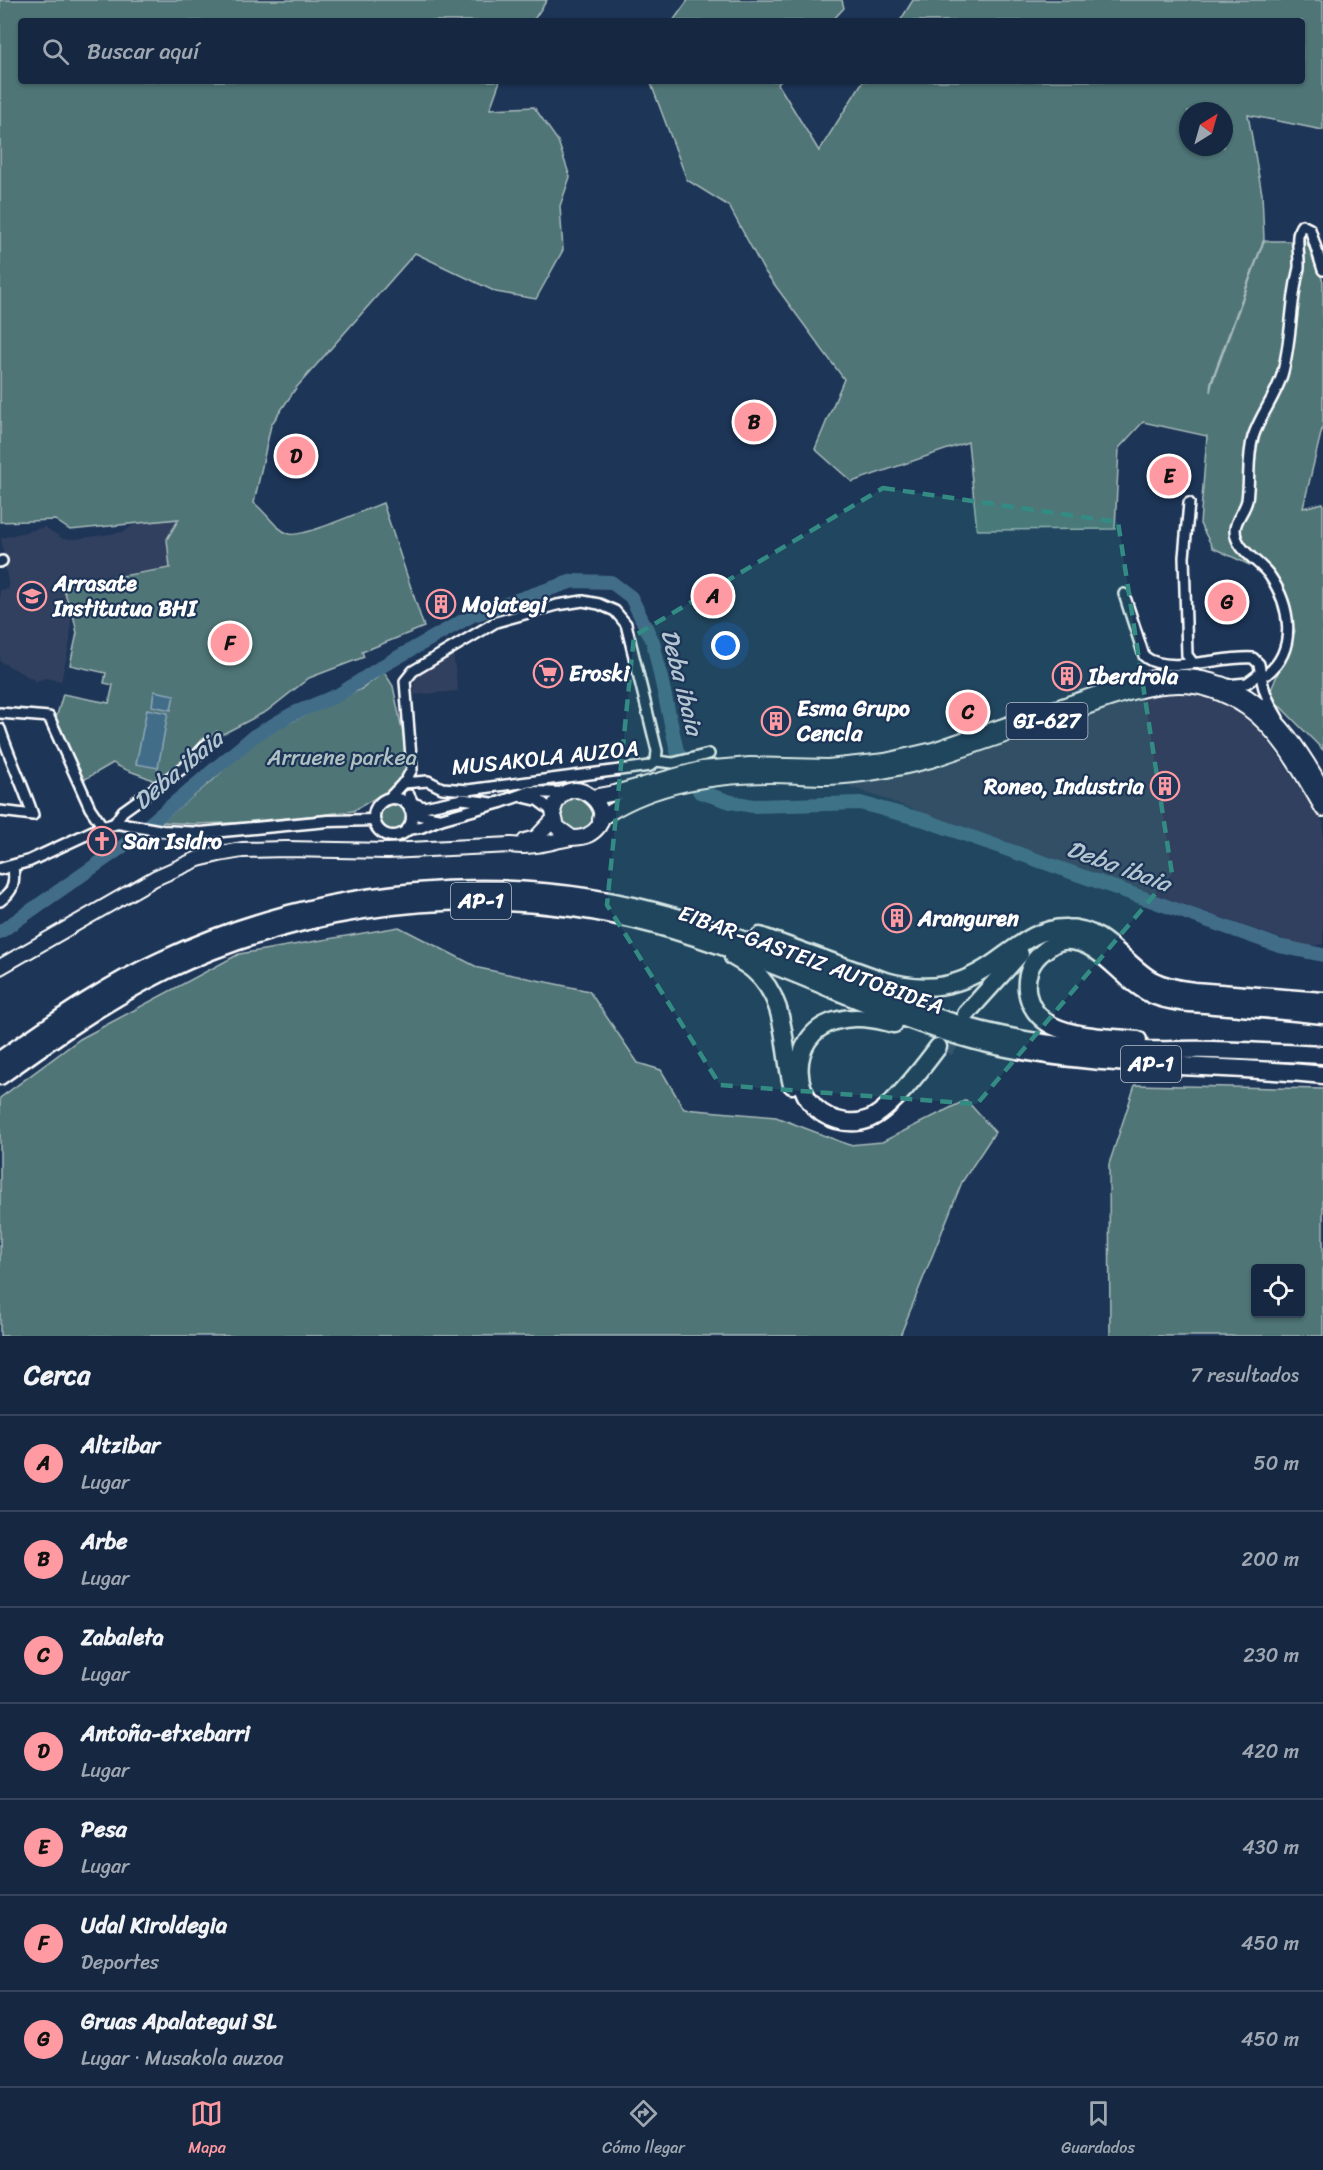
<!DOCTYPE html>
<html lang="es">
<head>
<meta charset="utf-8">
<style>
  :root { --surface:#162841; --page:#1f3048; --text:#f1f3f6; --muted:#9ea6b1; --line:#35445a; --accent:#ff9aa2 }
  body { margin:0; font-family:Sriracha,sans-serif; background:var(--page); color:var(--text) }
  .controls { position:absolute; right:18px; bottom:18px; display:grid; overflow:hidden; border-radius:6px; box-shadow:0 2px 4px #0004 }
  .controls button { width:54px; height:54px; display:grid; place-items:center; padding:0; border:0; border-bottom:2px solid var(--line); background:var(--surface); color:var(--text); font:30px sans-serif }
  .compass { position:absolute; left:1179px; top:102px; width:54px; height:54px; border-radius:50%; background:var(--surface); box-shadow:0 2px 4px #0004; rotate:37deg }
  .you { position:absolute; left:726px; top:646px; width:21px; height:21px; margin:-15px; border:4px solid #fff; border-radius:50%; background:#1a73e8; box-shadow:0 0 0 9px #1a73e833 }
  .badge { display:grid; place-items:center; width:39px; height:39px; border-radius:50%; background:var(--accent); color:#111; font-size:20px; font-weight:700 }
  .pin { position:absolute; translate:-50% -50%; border:3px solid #fff; box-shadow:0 2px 6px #0006 }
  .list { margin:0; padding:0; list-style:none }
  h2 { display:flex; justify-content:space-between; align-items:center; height:78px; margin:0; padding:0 24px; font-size:26px }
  h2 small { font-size:20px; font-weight:400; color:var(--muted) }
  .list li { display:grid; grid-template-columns:39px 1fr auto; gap:18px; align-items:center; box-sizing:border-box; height:96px; padding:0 24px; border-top:2px solid var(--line) }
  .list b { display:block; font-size:22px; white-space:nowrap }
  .list p { margin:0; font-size:20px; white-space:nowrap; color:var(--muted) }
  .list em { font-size:20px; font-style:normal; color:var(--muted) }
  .icon { flex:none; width:33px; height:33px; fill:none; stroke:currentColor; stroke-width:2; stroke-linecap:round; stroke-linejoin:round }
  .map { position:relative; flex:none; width:1323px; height:1336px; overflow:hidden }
  .search { position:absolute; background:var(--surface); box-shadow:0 2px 4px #0004; left:18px; right:18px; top:18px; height:66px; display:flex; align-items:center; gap:15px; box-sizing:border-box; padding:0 21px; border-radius:6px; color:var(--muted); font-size:22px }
  .sheet { height:750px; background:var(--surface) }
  nav { display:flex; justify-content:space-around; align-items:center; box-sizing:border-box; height:84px; border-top:2px solid var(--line); background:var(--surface); font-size:16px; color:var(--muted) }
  nav a { display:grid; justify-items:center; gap:3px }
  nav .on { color:var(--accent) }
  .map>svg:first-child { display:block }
  .built { fill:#31415e }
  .green { fill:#507577; stroke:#a8babb; stroke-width:1.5; fill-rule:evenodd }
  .water { fill:#426d89; stroke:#8ea7b8; stroke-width:1.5 }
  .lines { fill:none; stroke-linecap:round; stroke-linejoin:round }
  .river { stroke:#426d89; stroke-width:14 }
  .motorway-tunnel { stroke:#344968; stroke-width:16; stroke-dasharray:16 8; stroke-linecap:butt }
  .minor-casing { stroke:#fff; stroke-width:14 }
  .tertiary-casing { stroke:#fff; stroke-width:15 }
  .primary-casing { stroke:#fff; stroke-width:18 }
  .motorway-casing { stroke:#fff; stroke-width:21 }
  .minor { stroke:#1d3557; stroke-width:9 }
  .tertiary { stroke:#1d3557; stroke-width:10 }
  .primary { stroke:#1d3557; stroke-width:14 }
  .motorway { stroke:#1d3557; stroke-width:16 }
  .marked { fill:#338b84; fill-opacity:0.2; stroke:#338b84; stroke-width:4.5; stroke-dasharray:12 8; stroke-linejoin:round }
  .labels { text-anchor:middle; stroke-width:4.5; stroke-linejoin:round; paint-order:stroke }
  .shield { fill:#1d3557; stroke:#bbc2cd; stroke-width:1.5 }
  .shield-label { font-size:21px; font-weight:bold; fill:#fff }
  .poi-label { font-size:22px; font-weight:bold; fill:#fff; stroke:#1d3557; text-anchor:start }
  .park-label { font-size:22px; fill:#b0c1c2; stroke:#1d3557 }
  .street-label { font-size:22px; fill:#fff; stroke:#1d3557 }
  .water-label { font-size:24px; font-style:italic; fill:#b3c5d0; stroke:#1d3557 }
</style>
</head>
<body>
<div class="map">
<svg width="1323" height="1336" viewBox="0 0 1323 1336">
  <rect width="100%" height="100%" fill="#1d3557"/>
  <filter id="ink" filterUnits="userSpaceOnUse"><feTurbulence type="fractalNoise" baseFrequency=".0167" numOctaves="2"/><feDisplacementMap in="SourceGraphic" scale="12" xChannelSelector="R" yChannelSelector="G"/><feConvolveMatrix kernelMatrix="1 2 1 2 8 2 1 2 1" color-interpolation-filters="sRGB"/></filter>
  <g filter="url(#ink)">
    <g class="built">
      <polygon points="144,519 179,519 167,548 171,568 62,586 71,618 70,642 61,681 46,678 36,681 0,661 0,590 9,589 1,538 45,527 63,539 76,539 123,532"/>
      <polygon points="453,653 458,691 414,695 414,675"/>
      <polygon points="1172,691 1202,694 1223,702 1241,711 1261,730 1323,822 1323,944 1305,947 850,787 854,783 931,767 1144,695"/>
    </g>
    <g class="green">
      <path d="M0,0H547L533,21H21V81H500L490,109L534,107L558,141L570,177L560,206L563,250L536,299L496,292L415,253L296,388L271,425L254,503C266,512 275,529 289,534C303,538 366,509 383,503L424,627L362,652L364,657L309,678L267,711L221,735L217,731L201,745L189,760L173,767L166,776L154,781C141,773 125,772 113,763L82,781L55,722L63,694L109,703L113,685L104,683L106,673L70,665L77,633L73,614L62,586L170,568L167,539L179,519L70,530L55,520L0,522Z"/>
      <polygon points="688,0 842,0 844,8 832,21 673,21"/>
      <path d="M913,0H1323V130L1248,115L1262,194L1264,239L1211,382L1210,392L1212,383L1264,241H1306L1323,281V425L1303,508L1323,503V750L1269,695L1295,631L1265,572L1213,548L1200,524L1207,436L1143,422L1119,448L1115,529L977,530L968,442L852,482L815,449L844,379L763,269L729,206L687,180L650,81H781L778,84L819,151L863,81H1302V21H900ZM1188,111H1224V147H1188Z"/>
      <polygon points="384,672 393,686 409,763 409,770 396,786 353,811 257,822 195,824 161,822 213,780 256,738 363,688"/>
      <polygon points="575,794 593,802 595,822 587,832 567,833 556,810 559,804"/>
      <circle cx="393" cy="818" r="13"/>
      <polygon points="399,927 479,968 589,991 638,1063 661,1070 684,1109 776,1117 849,1145 882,1142 966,1100 995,1132 962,1182 900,1336 0,1336 0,1098 80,1039 239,954"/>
      <path d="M1135,1085L1323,1089V1336H1110L1109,1164ZM1256,1268H1300V1314H1256Z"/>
    </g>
    <g class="water">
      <polygon points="154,691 174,695 171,710 152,706"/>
      <polygon points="147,709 168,713 158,768 136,764"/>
    </g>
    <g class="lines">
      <polyline class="river" points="0,932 122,847 254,736 292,714 338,695 384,665 473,615 573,581 611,582 631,597 653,642 677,751 700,792 731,802 753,806 860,803 924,820 1279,946 1323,955"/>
      <polyline class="motorway-tunnel" points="945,1050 966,1025"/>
      <g class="minor-casing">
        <g id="minor">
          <polyline points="1189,503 1184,557 1187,655 1193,663"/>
          <polyline points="0,562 2,561"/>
          <path d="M1124,594L1144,656C1167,676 1224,655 1253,658L1259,664C1263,689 1265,696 1278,718"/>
          <path d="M1226,685L1247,683L1259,674H1267C1298,649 1290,605 1270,576C1260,561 1235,550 1235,530C1235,519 1245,511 1247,500C1250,480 1247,457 1253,437C1260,415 1275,398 1282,375C1292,340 1290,303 1299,268C1300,255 1294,234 1302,225L1310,229L1323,270"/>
          <polyline points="0,713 49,717 90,808 103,827"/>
          <path d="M0,729C10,759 23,785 33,815L0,811"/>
          <polyline points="403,783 428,781 442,788 468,790 650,766 656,761 673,763 709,754"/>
          <polyline points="409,795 413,803 424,807 462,799 492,803"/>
          <polyline points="388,799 406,780 412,769 405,681 413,671 496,622 557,605 583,601 599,604 615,611 626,624 657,751 656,761"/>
          <polyline points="114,824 123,811 190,763 207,744"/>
          <path d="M0,901C14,891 15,883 13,866"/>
        </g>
      </g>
      <g class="tertiary-casing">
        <g id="tertiary">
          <polyline points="521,796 538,800 553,811"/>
          <circle cx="393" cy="817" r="19"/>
          <polyline points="410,809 420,815 440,819"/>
          <polyline points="408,829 421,827 440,819 501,802 529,792 567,793"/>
          <polyline points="0,869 29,861 100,828 118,823 162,831 201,833 328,821 374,820"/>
        </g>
      </g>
      <g class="primary-casing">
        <g id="primary">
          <path d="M593,797L615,793L701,769L750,765L828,767L885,761L933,750L1132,682C1231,660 1278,709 1323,790"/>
          <path d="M600,819C650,784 712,775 771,775C790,775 808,777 827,777C862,776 897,769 931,760C977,744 1023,729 1069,713C1105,701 1141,685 1179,685C1204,685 1227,694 1247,708C1281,732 1302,774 1323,809"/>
          <polyline points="525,841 536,838 554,819"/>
          <path d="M0,967L155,878L198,859L219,854L242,850L286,849L388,851L511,845C532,848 546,843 566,839C573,837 581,839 588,835C628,814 567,761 553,811L557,827L571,837"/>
        </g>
      </g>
      <g class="motorway-casing">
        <g id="motorway">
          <path d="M760,936L882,980C927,993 960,988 998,960C1019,945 1040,927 1067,928C1102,928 1121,959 1147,977C1160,986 1178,989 1194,991L1323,1001"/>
          <path d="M733,957C740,961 747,965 753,970C788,1000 782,1045 792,1085"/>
          <polyline points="966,1014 1020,954"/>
          <path d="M894,1024C875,1019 855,1015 835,1021C786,1035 789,1107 837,1120C847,1123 859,1123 869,1119C891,1110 923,1067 938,1047"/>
          <path d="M1138,1040C1111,1037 1078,1038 1053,1026C1023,1012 1017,971 1044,951C1050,946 1055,942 1063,941C1101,938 1123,984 1155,996C1174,1003 1194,1003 1214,1005C1250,1008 1287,1011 1323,1015"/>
          <path d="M0,1060C52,1024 103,987 160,961C319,886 506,867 676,917C781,948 877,1004 983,1031C1035,1044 1089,1050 1142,1050C1165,1051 1188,1049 1212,1050C1249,1051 1286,1053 1323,1055"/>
          <path d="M0,1076C53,1038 106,1000 165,971C291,911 435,889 573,908C630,916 688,933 741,953C820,981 895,1020 976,1041C1089,1070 1208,1063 1323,1075"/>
        </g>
      </g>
      <use href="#minor" class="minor"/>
      <use href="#tertiary" class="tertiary"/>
      <use href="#primary" class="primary"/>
      <use href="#motorway" class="motorway"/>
    </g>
  </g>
  <path class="marked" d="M883,488L1118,522L1172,874L977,1104L720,1085L607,905L634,636Z"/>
  <defs>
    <g id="school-ring" transform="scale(1.5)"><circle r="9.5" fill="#1d3557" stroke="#ff9aa2" stroke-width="1.5"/><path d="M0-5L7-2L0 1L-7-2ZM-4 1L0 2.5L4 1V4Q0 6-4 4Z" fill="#ff9aa2"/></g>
    <g id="building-ring" transform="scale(1.5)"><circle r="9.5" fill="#1d3557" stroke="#ff9aa2" stroke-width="1.5"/><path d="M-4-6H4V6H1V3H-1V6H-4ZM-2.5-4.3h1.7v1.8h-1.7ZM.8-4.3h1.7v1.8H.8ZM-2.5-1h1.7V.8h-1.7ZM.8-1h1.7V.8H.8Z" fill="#ff9aa2"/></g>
    <g id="supermarket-ring" transform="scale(1.5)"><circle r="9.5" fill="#1d3557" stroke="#ff9aa2" stroke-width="1.5"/><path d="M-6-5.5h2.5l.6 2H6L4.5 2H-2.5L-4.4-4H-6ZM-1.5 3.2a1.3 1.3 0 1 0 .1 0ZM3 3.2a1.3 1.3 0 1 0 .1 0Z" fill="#ff9aa2"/></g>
    <g id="church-ring" transform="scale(1.5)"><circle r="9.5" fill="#1d3557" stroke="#ff9aa2" stroke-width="1.5"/><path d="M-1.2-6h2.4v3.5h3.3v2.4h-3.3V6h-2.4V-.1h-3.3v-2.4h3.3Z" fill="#ff9aa2"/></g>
  </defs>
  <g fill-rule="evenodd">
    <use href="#school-ring" x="32" y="596"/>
    <use href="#building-ring" x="441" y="604"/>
    <use href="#supermarket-ring" x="548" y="673"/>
    <use href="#building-ring" x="1067" y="676"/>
    <use href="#building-ring" x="776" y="721"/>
    <use href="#building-ring" x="1165" y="786"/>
    <use href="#church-ring" x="102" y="841"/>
    <use href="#building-ring" x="897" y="918"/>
  </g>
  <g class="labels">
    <g class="shield">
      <rect x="1006.5" y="703" width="81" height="36" rx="4.5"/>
      <rect x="451" y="883" width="60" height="36" rx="4.5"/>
      <rect x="1121" y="1046" width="60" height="36" rx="4.5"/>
    </g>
    <g class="shield-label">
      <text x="1047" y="728">GI-627</text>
      <text x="481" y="908">AP-1</text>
      <text x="1151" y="1071">AP-1</text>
    </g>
    <g class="poi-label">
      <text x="53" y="591">Arrasate<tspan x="53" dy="25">Institutua BHI</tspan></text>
      <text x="462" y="612">Mojategi</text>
      <text x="569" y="681">Eroski</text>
      <text x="1088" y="684">Iberdrola</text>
      <text x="797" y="716">Esma Grupo<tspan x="797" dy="25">Cencla</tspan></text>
      <text x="1144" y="794" text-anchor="end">Roneo, Industria</text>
      <text x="123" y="849">San Isidro</text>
      <text x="918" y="926">Aranguren</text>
    </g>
    <g class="park-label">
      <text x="342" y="765">Arruene parkea</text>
    </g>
    <g class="street-label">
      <text transform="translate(545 757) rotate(-6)" y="8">MUSAKOLA AUZOA</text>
      <text transform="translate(811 959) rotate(20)" y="8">EIBAR-GASTEIZ AUTOBIDEA</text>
    </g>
    <g class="water-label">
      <text transform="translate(682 682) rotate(76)" y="8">Deba ibaia</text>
      <text transform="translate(178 770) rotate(-40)" y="8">Deba ibaia</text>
      <text transform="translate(1119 866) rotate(20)" y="8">Deba ibaia</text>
    </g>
  </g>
</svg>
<div class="controls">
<button><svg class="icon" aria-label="locate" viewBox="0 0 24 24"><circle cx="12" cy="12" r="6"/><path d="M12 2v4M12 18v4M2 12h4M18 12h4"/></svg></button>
</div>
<svg class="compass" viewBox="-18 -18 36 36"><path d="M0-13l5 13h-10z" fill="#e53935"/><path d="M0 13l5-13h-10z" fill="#9ea6b1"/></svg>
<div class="you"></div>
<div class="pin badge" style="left:713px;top:596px">A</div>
<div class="pin badge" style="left:754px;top:422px">B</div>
<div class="pin badge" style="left:968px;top:712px">C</div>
<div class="pin badge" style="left:296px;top:456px">D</div>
<div class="pin badge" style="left:1169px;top:476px">E</div>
<div class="pin badge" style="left:230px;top:643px">F</div>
<div class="pin badge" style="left:1227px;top:602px">G</div>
<div class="search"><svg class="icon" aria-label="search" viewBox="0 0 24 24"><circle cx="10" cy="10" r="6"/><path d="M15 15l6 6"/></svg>Buscar aquí</div>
</div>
<section class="sheet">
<h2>Cerca<small>7 resultados</small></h2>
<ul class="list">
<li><span class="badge">A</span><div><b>Altzibar</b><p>Lugar</p></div><em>50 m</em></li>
<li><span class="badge">B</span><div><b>Arbe</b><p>Lugar</p></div><em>200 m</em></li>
<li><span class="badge">C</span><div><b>Zabaleta</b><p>Lugar</p></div><em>230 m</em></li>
<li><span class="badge">D</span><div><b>Antoña-etxebarri</b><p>Lugar</p></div><em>420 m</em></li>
<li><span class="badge">E</span><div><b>Pesa</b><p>Lugar</p></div><em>430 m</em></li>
<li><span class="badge">F</span><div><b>Udal Kiroldegia</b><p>Deportes</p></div><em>450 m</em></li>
<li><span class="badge">G</span><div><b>Gruas Apalategui SL</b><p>Lugar · Musakola auzoa</p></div><em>450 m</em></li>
</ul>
</section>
<nav>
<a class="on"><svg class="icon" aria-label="map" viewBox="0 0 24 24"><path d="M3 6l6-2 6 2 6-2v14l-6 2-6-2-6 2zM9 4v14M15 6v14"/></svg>Mapa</a>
<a><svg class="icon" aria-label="directions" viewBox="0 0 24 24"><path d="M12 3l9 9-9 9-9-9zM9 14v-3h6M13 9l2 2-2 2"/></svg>Cómo llegar</a>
<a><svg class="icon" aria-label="saved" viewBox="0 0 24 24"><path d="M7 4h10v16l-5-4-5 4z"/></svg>Guardados</a>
</nav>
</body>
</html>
